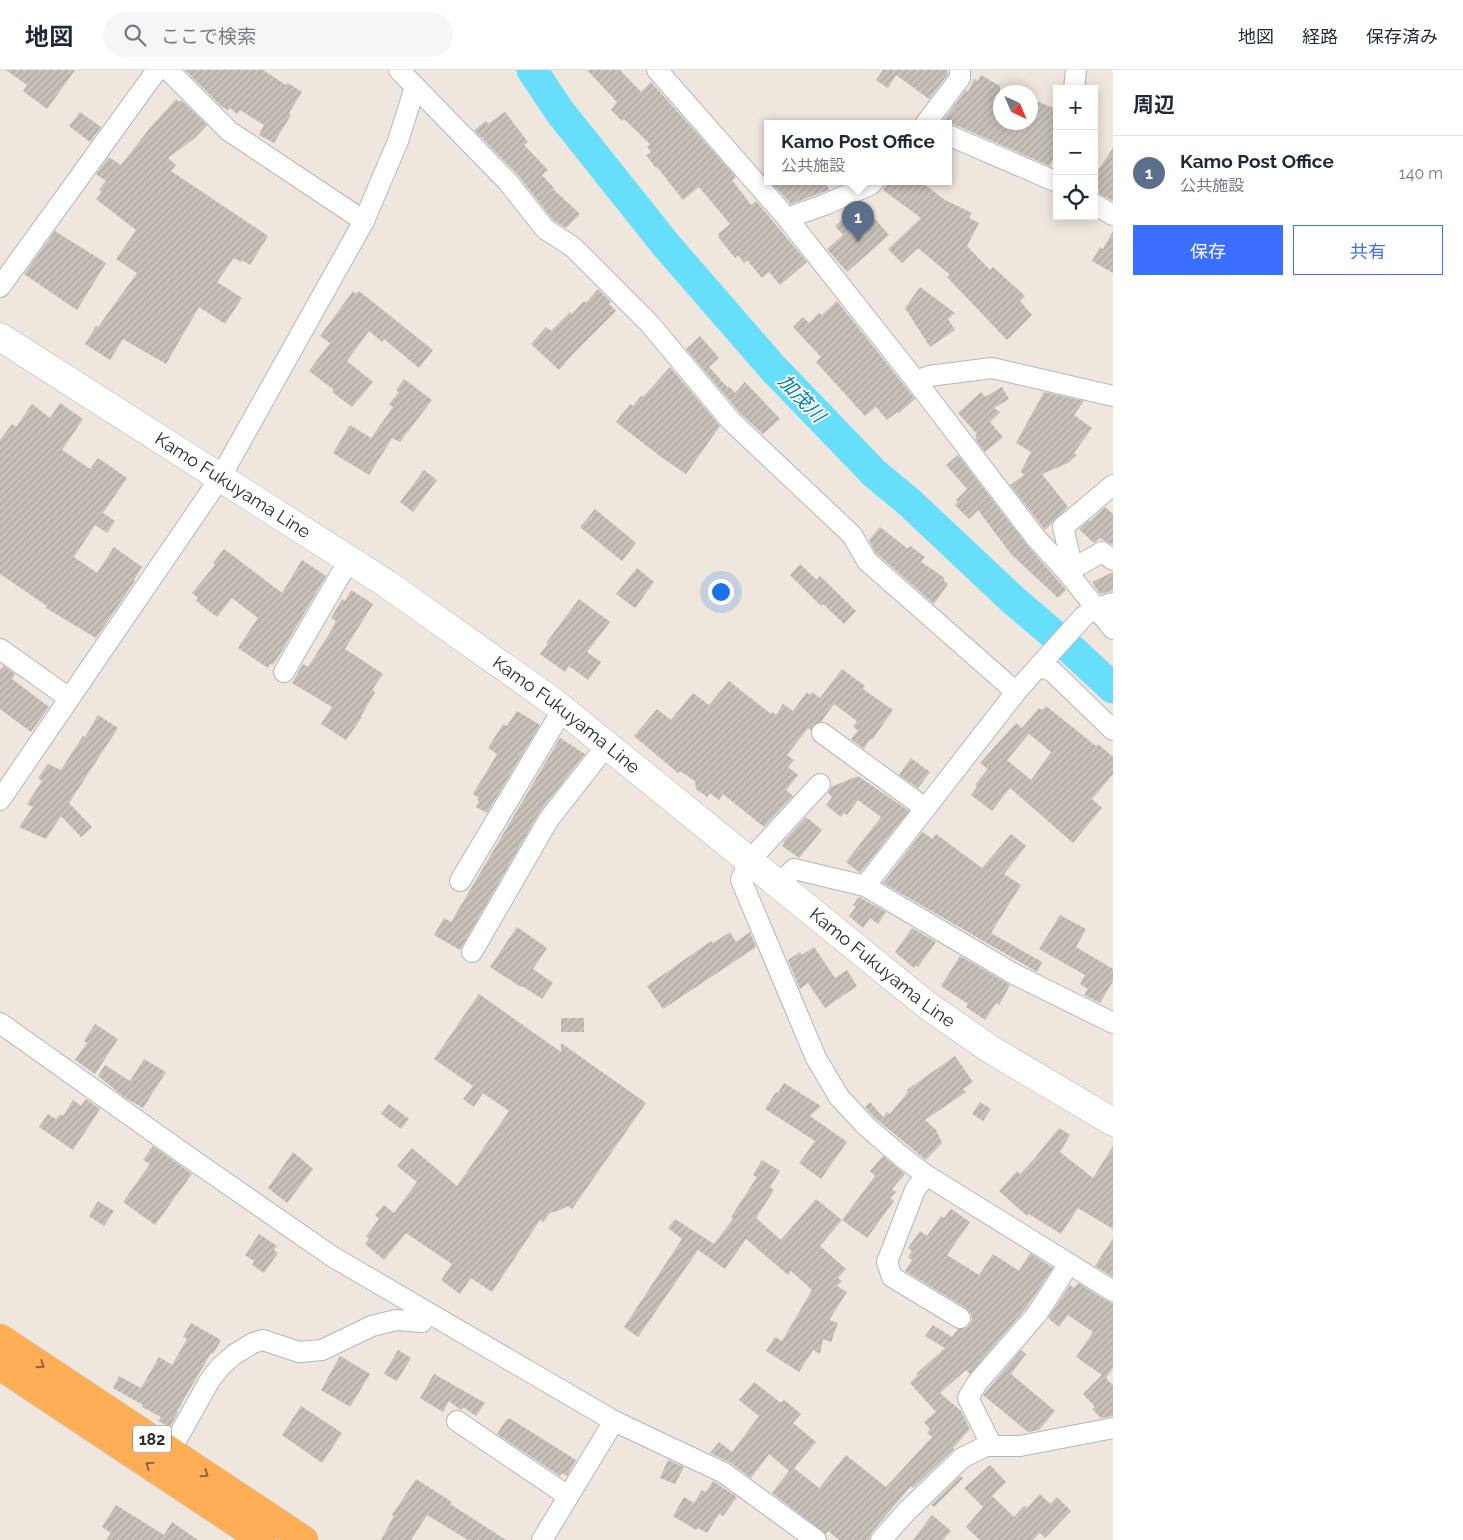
<!DOCTYPE html>
<html lang="ja">
<head>
<meta charset="utf-8">
<style>
  :root { --surface:#fff; --page:#f6f6f7; --text:#1f2937; --muted:#747a83; --line:#e0e1e3; --accent:#3b6fff }
  body { margin:0; font-family:Raleway,"Noto Sans JP",sans-serif; background:var(--page); color:var(--text) }
  .controls { position:absolute; right:15px; top:15px; display:grid; overflow:hidden; border-radius:0px; box-shadow:0 2px 12px #0003 }
  .controls button { width:45px; height:45px; display:grid; place-items:center; padding:0; border:0; border-bottom:1px solid var(--line); background:var(--surface); color:var(--text); font:25px sans-serif }
  .compass { position:absolute; left:993px; top:15px; width:45px; height:45px; border-radius:50%; background:var(--surface); box-shadow:0 2px 12px #0003; rotate:136deg }
  .you { position:absolute; left:720px; top:521px; width:18px; height:18px; margin:-12px; border:4px solid #fff; border-radius:50%; background:#1a73e8; box-shadow:0 0 0 8px #1a73e833 }
  .badge { display:grid; place-items:center; width:32px; height:32px; border-radius:50%; background:var(--accent); color:#fff; font-size:16px; font-weight:700 }
  .pin { position:absolute; translate:-50% -41px; filter:drop-shadow(0 1px 2px #0008) }
  .pin::after { content:''; position:absolute; top:26px; width:18px; height:15px; background:inherit; clip-path:polygon(0 0,100% 0,50% 100%) }
  .popup { position:absolute; left:764px; top:50px; width:188px; height:65px; box-sizing:border-box; display:grid; place-content:center; border-radius:0px; background:var(--surface); filter:drop-shadow(0 1px 4px #0005); font-size:16px; white-space:nowrap; color:var(--muted) }
  .popup b { font-size:19px; color:var(--text) }
  .popup::after { content:''; position:absolute; left:50%; top:100%; margin-left:-10px; border:10px solid transparent; border-top-color:var(--surface) }
  .list { margin:0; padding:0; list-style:none }
  h2 { display:flex; justify-content:space-between; align-items:center; height:65px; margin:0; padding:0 20px; font-size:21px }
  h2 small { font-size:16px; font-weight:400; color:var(--muted) }
  .list li { display:grid; grid-template-columns:32px 1fr auto; gap:15px; align-items:center; box-sizing:border-box; height:75px; padding:0 20px; border-top:1px solid var(--line) }
  .list b { display:block; font-size:19px; white-space:nowrap }
  .list p { margin:0; font-size:16px; white-space:nowrap; color:var(--muted) }
  .list em { font-size:16px; font-style:normal; color:var(--muted) }
  .actions { display:flex; gap:10px; padding:15px 20px }
  .actions a { flex:1; padding:11px 0; border:1px solid var(--accent); border-radius:0px; text-align:center; font-size:18px; color:var(--accent) }
  .actions .main { background:var(--accent); color:#fff }
  .icon { flex:none; width:28px; height:28px; fill:none; stroke:currentColor; stroke-width:2; stroke-linecap:round; stroke-linejoin:round }
  .map { position:relative; flex:none; width:1113px; height:1470px; overflow:hidden }
  header { display:flex; align-items:center; gap:30px; box-sizing:border-box; height:70px; padding:0 25px; background:var(--surface); border-bottom:1px solid var(--line) }
  header strong { font-size:24px }
  nav { display:flex; gap:28px; margin-inline-start:auto; font-size:18px }
  .search { width:350px; height:45px; background:var(--page); display:flex; align-items:center; gap:12px; box-sizing:border-box; padding:0 18px; border-radius:28px; color:var(--muted); font-size:19px }
  main { display:flex }
  aside { flex:1; background:var(--surface) }
  .map>svg:first-child { display:block }
  .lines { fill:none; stroke-linecap:round; stroke-linejoin:round }
  .river { stroke:#67dffb; stroke-width:31 }
  .building { fill:url(#building-hatch) }
  .minor-casing { stroke:#b2b6c1; stroke-width:22 }
  .secondary-casing { stroke:#b2b6c1; stroke-width:29 }
  .trunk-casing { stroke:#c8c8c8; stroke-width:29 }
  .minor { stroke:#fff; stroke-width:20 }
  .secondary { stroke:#fff; stroke-width:28 }
  .trunk { stroke:#ffae56; stroke-width:28 }
  .oneway { stroke:#8b663f }
  .labels { text-anchor:middle; stroke-width:4; stroke-linejoin:round; paint-order:stroke }
  .shield { fill:#fff; stroke:#6b6b6b; stroke-width:1 }
  .shield-label { font-size:16px; font-weight:bold; fill:#2c2c2c }
  .street-label { font-size:18px; fill:#2c2c2c; stroke:#fff }
  .water-label { font-size:19px; font-style:italic; fill:#007fad; stroke:#fff }
</style>
</head>
<body>
<header>
<strong>地図</strong>
<div class="search"><svg class="icon" aria-label="search" viewBox="0 0 24 24"><circle cx="10" cy="10" r="6"/><path d="M15 15l6 6"/></svg>ここで検索</div>
<nav><a>地図</a><a>経路</a><a>保存済み</a></nav>
</header>
<main>
<div class="map">
<svg width="1113" height="1470" viewBox="0 0 1113 1470">
  <defs>
    <pattern id="building-hatch" width="6" height="6" patternUnits="userSpaceOnUse" patternTransform="scale(1.25)"><rect width="6" height="6" fill="#c7c1b9"/><path d="M-1 1l2-2M0 6l6-6M5 7l2-2" fill="none" stroke="#aba69f"/></pattern>
  </defs>
  <rect width="100%" height="100%" fill="#efe6de"/>
  <g class="lines">
    <polyline class="river" points="532,0 560,42 666,175 772,297 874,403 910,433 1012,529 1073,581 1113,618"/>
  </g>
  <g class="building">
    <polygon points="6,0 75,0 47,39 23,21 27,15"/>
    <polygon points="185,0 263,0 286,15 288,13 302,22 289,43 291,45 274,73 259,65 264,55 240,40 237,44 230,38 227,41 224,37 223,38"/>
    <polygon points="587,0 620,0 641,22 651,12 736,107 732,110 751,135 756,131 807,192 780,215 769,202 762,208 747,190 744,193 738,185 735,188 718,167 720,166 718,164 730,154 699,117 683,130 657,97 656,98 646,85 651,82 647,77 650,74 624,49 622,51 611,40 617,32"/>
    <polygon points="883,0 947,0 948,4 927,32 929,29 896,5 888,18 876,10"/>
    <polygon points="981,5 1000,16 1000,52 1030,52 1030,29 1057,39 1057,82 1050,96 953,54 942,52 966,20 968,22 974,9 978,11"/>
    <polygon points="176,29 179,32 181,30 207,55 196,67 168,88 176,95 171,101 268,166 250,195 242,190 241,192 234,188 217,212 242,228 225,254 199,237 166,294 123,269 110,290 85,274 96,256 98,257 137,203 116,189 136,160 96,129 102,122 99,120 106,111 96,104 109,87 121,95 150,58"/>
    <polygon points="80,42 101,57 90,72 69,56"/>
    <polygon points="505,42 528,72 524,75 548,100 542,105 554,118 553,119 580,144 566,158 553,150 517,104 474,60 486,51 488,54"/>
    <polygon points="1113,78 1113,131 1094,121 1094,96 1099,99"/>
    <polygon points="770,111 825,111 829,120 791,134"/>
    <polygon points="890,111 920,111 945,130 972,143 969,148 979,153 967,176 990,200 993,197 1025,226 1020,231 1032,245 1007,270 947,207 950,205 918,178 902,193 888,179 921,148 883,120"/>
    <polygon points="869,142 889,165 847,202 827,179 843,165 835,156 848,145 855,154"/>
    <polygon points="55,161 106,193 77,240 24,204"/>
    <polygon points="1113,161 1113,203 1092,191 1100,177 1103,179"/>
    <polygon points="920,217 955,243 948,249 955,260 930,277 905,238"/>
    <polygon points="598,219 611,232 609,234 616,241 572,285 559,300 531,274 546,257 551,261 570,242 572,244 584,231 586,233"/>
    <polygon points="353,221 356,224 359,221 433,280 419,298 384,269 382,272 369,261 347,291 373,312 352,337 332,322 334,320 309,301 330,273 320,266"/>
    <polygon points="837,231 915,329 898,344 897,342 887,350 876,337 865,346 816,292 821,287 793,257 803,247 809,253 819,243 822,245"/>
    <polygon points="700,266 719,288 709,297 728,318 729,316 735,323 745,312 780,349 763,364 740,343 686,279"/>
    <polygon points="670,297 720,356 686,404 661,387 616,352 630,334 633,336 641,326 643,327"/>
    <polygon points="404,309 432,330 400,372 392,368 369,405 333,383 350,355 371,368 393,337 389,334 399,322 396,320"/>
    <polygon points="1002,317 1009,329 994,338 1000,342 990,352 1003,367 985,382 975,369 977,368 975,366 977,364 958,343 981,322 985,327"/>
    <polygon points="1044,322 1084,331 1074,345 1092,358 1074,383 1077,385 1068,393 1042,404 1068,437 1045,460 1010,415 1024,405 1021,401 1031,382 1016,373"/>
    <polygon points="60,333 83,349 62,380 90,399 98,388 127,408 103,443 115,451 107,463 95,455 74,487 97,503 114,477 142,497 134,510 135,511 96,568 46,538 47,536 0,504 0,370 12,354 16,357 32,334 50,348"/>
    <polygon points="958,385 1027,475 1066,520 1058,528 1011,484 978,440 969,449 955,435 958,432 956,430 967,419 946,395"/>
    <polygon points="424,400 437,410 413,442 400,432"/>
    <polygon points="1105,437 1113,444 1113,475 1100,468 1094,473 1079,459 1089,450 1090,451"/>
    <polygon points="595,439 636,473 622,491 580,457"/>
    <polygon points="880,457 908,479 910,476 925,487 921,492 945,508 943,510 948,514 934,534 875,482 869,470"/>
    <polygon points="224,479 282,523 302,490 326,506 282,581 273,595 270,594 268,598 238,578 258,548 232,528 217,547 196,531 198,528 192,523 215,495 213,493"/>
    <polygon points="800,494 817,510 820,506 856,541 844,554 823,534 821,536 790,505"/>
    <polygon points="637,498 654,512 635,538 616,524"/>
    <polygon points="1113,502 1113,521 1100,524 1092,512"/>
    <polygon points="351,520 373,534 345,579 383,604 372,620 375,622 361,646 362,647 346,670 321,654 332,637 292,613 303,594 308,597 331,561 336,551 331,548 342,529 345,531"/>
    <polygon points="579,529 610,552 587,582 601,592 588,610 569,596 565,602 540,584 548,574 546,573"/>
    <polygon points="4,596 15,604 12,609 49,637 31,662 0,639 0,600"/>
    <polygon points="842,599 865,616 863,619 893,640 872,670 870,669 864,679 851,669 858,660 853,657 857,651 834,634 821,652 813,656 811,660 808,658 787,685 794,690 788,697 798,705 786,720 793,726 764,757 723,724 719,730 710,723 707,727 696,719 695,711 680,701 678,703 634,666 657,639 671,650 693,623 709,635 729,611 771,644 772,642 776,645 783,634 793,641 807,622 810,625 812,622 820,628"/>
    <polygon points="1046,636 1096,676 1098,674 1113,687 1113,704 1092,729 1102,738 1073,773 1010,718 992,741 971,725 977,717 975,715 988,699 980,693 1016,653 1029,664 1007,690 1031,710 1051,682 1022,658 1039,638 1042,640"/>
    <polygon points="517,641 540,655 487,743 476,737 479,731 477,730 479,728 473,724 497,684 488,678 503,654 507,656"/>
    <polygon points="98,645 118,658 69,733 92,757 81,767 61,746 46,769 19,757 33,737 27,734 42,711 38,708 48,694 61,700 83,666 85,667"/>
    <polygon points="560,668 585,684 539,743 460,880 434,865 444,848 451,852"/>
    <polygon points="911,688 930,702 918,718 899,705"/>
    <polygon points="858,706 909,741 860,803 846,792 881,747 858,730 847,745 844,743 841,747 826,735 832,727 828,723 831,717"/>
    <polygon points="806,747 822,760 799,788 782,776 784,773 783,772"/>
    <polygon points="922,762 933,769 936,764 982,798 1011,764 1026,776 1004,804 1021,815 991,863 1042,892 1037,902 883,813"/>
    <polygon points="859,827 886,842 878,854 870,848 863,858 849,846 856,837 853,835"/>
    <polygon points="1060,845 1086,859 1076,877 1113,899 1113,911 1100,933 1084,925 1088,919 1080,914 1085,905 1039,879"/>
    <polygon points="517,857 547,878 533,899 553,913 542,929 522,916 521,917 490,897"/>
    <polygon points="912,858 936,872 918,897 916,895 914,898 895,882"/>
    <polygon points="730,862 736,872 750,862 756,877 663,939 647,916 711,871 713,873"/>
    <polygon points="814,877 835,908 847,900 857,916 825,938 808,913 800,919 788,890 800,882 802,885"/>
    <polygon points="960,886 1010,915 999,935 996,933 985,950 966,937 968,934 941,916"/>
    <polygon points="479,924 561,982 561,973 646,1033 572,1139 568,1136 558,1141 550,1143 543,1152 540,1150 492,1222 471,1208 460,1224 441,1210 452,1194 406,1163 384,1190 365,1174 369,1169 366,1166 379,1149 375,1145 384,1135 394,1143 417,1112 397,1096 412,1078 457,1116 509,1041 483,1023 474,1037 463,1029 473,1016 434,989"/>
    <rect x="561" y="948" width="23" height="14"/>
    <polygon points="95,954 118,969 95,1004 75,990 87,973 84,971"/>
    <polygon points="955,986 973,1012 963,1019 966,1022 925,1050 936,1060 942,1073 926,1090 874,1047 865,1037 870,1032 883,1047 887,1042 890,1044 908,1022 907,1020"/>
    <polygon points="144,989 166,1002 143,1038 124,1027 98,1006 105,995 130,1011"/>
    <polygon points="784,1013 821,1036 810,1046 847,1072 821,1109 799,1093 815,1071 765,1039 776,1022 778,1023"/>
    <polygon points="86,1029 100,1039 73,1080 39,1057 48,1044 56,1049 60,1044 63,1046 73,1030 81,1036"/>
    <polygon points="980,1032 991,1039 983,1051 972,1044"/>
    <polygon points="389,1034 409,1049 401,1059 381,1044"/>
    <polygon points="1059,1058 1070,1065 1060,1082 1093,1108 1113,1076 1113,1159 1078,1138 1061,1164 1029,1144 1027,1146 999,1121 1017,1101 1020,1104 1034,1089"/>
    <polygon points="153,1076 192,1104 155,1155 123,1132 150,1094 143,1090"/>
    <polygon points="293,1082 313,1099 287,1133 268,1118"/>
    <polygon points="883,1086 905,1104 892,1119 896,1122 890,1128 894,1131 867,1168 842,1150 875,1106 870,1101"/>
    <polygon points="762,1090 780,1101 770,1117 774,1120 756,1148 781,1170 816,1129 842,1150 820,1176 846,1199 838,1208 842,1211 837,1216 847,1222 829,1250 838,1253 831,1272 823,1269 820,1284 813,1280 799,1302 766,1281 775,1267 782,1271 812,1220 791,1201 788,1205 746,1169 725,1199 698,1180 638,1267 624,1257 682,1169 668,1158 675,1149 714,1174 733,1149 731,1147 757,1107 753,1105"/>
    <polygon points="98,1131 114,1141 104,1156 89,1146"/>
    <polygon points="951,1139 970,1152 947,1185 979,1205 993,1184 1019,1201 1030,1183 1053,1198 1027,1237 970,1304 966,1300 940,1323 961,1341 970,1359 953,1378 954,1379 913,1418 911,1416 872,1462 869,1470 839,1470 828,1461 826,1464 772,1423 789,1401 769,1384 751,1408 731,1393 710,1383 719,1372 732,1382 759,1346 739,1330 754,1312 781,1333 784,1330 801,1344 793,1353 816,1372 794,1398 819,1418 846,1385 886,1417 932,1367 927,1363 930,1359 924,1352 936,1342 910,1313 918,1305 916,1304 945,1278 925,1266 933,1255 952,1267 958,1259 966,1258 970,1254 972,1249 971,1243 966,1238 905,1201 912,1190 908,1187 912,1181 908,1178 920,1161 927,1166 941,1146 944,1148"/>
    <polygon points="259,1164 277,1176 274,1180 278,1183 264,1203 252,1195 254,1191 245,1185"/>
    <polygon points="1113,1168 1113,1207 1095,1196"/>
    <polygon points="1078,1213 1107,1231 1113,1233 1113,1298 1106,1308 1113,1315 1113,1346 1101,1348 1092,1339 1095,1337 1083,1324 1102,1305 1076,1287 1093,1262 1068,1245 1059,1257 1048,1248 1070,1215 1074,1218"/>
    <polygon points="191,1253 221,1270 213,1284 211,1283 177,1341 178,1342 170,1357 158,1351 161,1347 142,1337 143,1335 113,1318 119,1306 141,1318 159,1287 172,1295 187,1269 183,1267"/>
    <polygon points="398,1280 411,1288 397,1311 384,1304"/>
    <polygon points="1021,1280 1026,1284 1011,1304 1055,1341 1039,1360 1028,1362 983,1325"/>
    <polygon points="340,1286 370,1304 350,1337 321,1320"/>
    <polygon points="434,1304 485,1333 476,1346 463,1337 461,1340 449,1331 443,1342 420,1328"/>
    <polygon points="301,1336 342,1363 322,1393 282,1365"/>
    <polygon points="509,1348 576,1390 567,1406 562,1403 560,1406 497,1364 506,1350 507,1350"/>
    <polygon points="668,1390 684,1397 675,1414 660,1408"/>
    <polygon points="990,1395 1006,1412 992,1426 1014,1447 1024,1436 1027,1438 1040,1424 1050,1434 1057,1427 1071,1441 1045,1468 1040,1463 1033,1470 980,1470 966,1457 983,1437 964,1418"/>
    <polygon points="960,1406 963,1408 934,1437 931,1435"/>
    <polygon points="416,1409 452,1432 450,1434 506,1470 468,1470 427,1445 411,1470 381,1470 394,1446 392,1445"/>
    <polygon points="713,1411 737,1427 723,1446 719,1444 707,1463 698,1458 696,1460 673,1446 684,1427 694,1433 702,1420 706,1422"/>
    <polygon points="116,1435 164,1465 172,1452 198,1470 106,1470 111,1463 102,1457"/>
    <polygon points="932,1445 951,1461 943,1470 913,1470"/>
  </g>
  <g class="lines">
    <g class="minor-casing">
      <g id="minor">
        <polyline points="168,0 229,61 364,151"/>
        <polyline points="399,0 508,112 545,159 573,177 649,253 731,351 852,465 867,491 1016,622"/>
        <polyline points="657,0 787,148 916,311 1036,468 1067,502 1113,559"/>
        <polyline points="1074,19 1076,0"/>
        <polyline points="926,53 960,8 960,0"/>
        <polyline points="948,65 1057,112"/>
        <polyline points="1094,134 1113,145"/>
        <polyline points="787,148 824,135 870,115 874,111"/>
        <polyline points="0,217 157,0"/>
        <polyline points="916,311 929,306 992,298 1113,326"/>
        <polyline points="1067,502 1071,491 1063,457 1113,415"/>
        <polyline points="1067,502 1102,482 1113,490"/>
        <polyline points="0,579 69,628"/>
        <polyline points="1038,597 1084,546 1096,538 1113,533"/>
        <polyline points="284,602 349,490"/>
        <polyline points="822,663 925,738"/>
        <polyline points="820,714 749,791 741,810 816,988 839,1027 866,1056 902,1087 926,1105 1113,1221"/>
        <polyline points="0,730 220,408 364,151 398,71 415,17"/>
        <polyline points="460,811 563,639"/>
        <polyline points="778,815 794,799 865,816 1014,904 1113,953"/>
        <polyline points="865,816 1016,622 1038,597 1052,601 1113,660"/>
        <polyline points="472,882 549,749 607,675"/>
        <polyline points="0,953 190,1088 333,1187 614,1351 724,1403 816,1470"/>
        <polyline points="926,1105 915,1120 887,1192 892,1207 960,1248"/>
        <polyline points="457,1351 568,1426"/>
        <polyline points="986,1376 988,1368 968,1328 977,1313 1037,1244 1069,1194"/>
        <polyline points="170,1381 210,1310 221,1296 235,1284 253,1273 263,1270 299,1282 322,1280 372,1256 396,1250 422,1252 428,1243"/>
        <polyline points="542,1470 614,1351"/>
        <polyline points="881,1470 908,1440 962,1388 986,1376 1020,1376 1113,1358"/>
      </g>
    </g>
    <g class="secondary-casing">
      <g id="secondary">
        <path id="s1" d="M0,267L387,514L555,633L928,936L990,979L1113,1052"/>
      </g>
    </g>
    <g class="trunk-casing">
      <g id="trunk">
        <polyline points="0,1268 304,1470"/>
        <polyline points="0,1296 262,1470"/>
      </g>
    </g>
    <use href="#minor" class="minor"/>
    <use href="#secondary" class="secondary"/>
    <use href="#trunk" class="trunk"/>
  </g>
  <defs><path id="oneway-chevron" d="M-2-3.5L2.5 0L-2 3.5" fill="none" stroke-width="1.6" stroke-linecap="round" stroke-linejoin="round" transform="scale(1.25)"/></defs>
  <g class="oneway">
    <use href="#oneway-chevron" transform="translate(41 1295) rotate(34)"/>
    <use href="#oneway-chevron" transform="translate(149 1395) rotate(-146)"/>
    <use href="#oneway-chevron" transform="translate(205 1404) rotate(34)"/>
  </g>
  <g class="labels">
    <rect class="shield" x="133" y="1355.5" width="38" height="27" rx="4"/>
    <g class="shield-label">
      <text x="152" y="1375">182</text>
    </g>
    <g class="street-label">
      <text dy="6" stroke="none"><textPath href="#s1" startOffset="276">Kamo Fukuyama Line</textPath></text>
      <text dy="6" stroke="none"><textPath href="#s1" startOffset="681">Kamo Fukuyama Line</textPath></text>
      <text dy="6" stroke="none"><textPath href="#s1" startOffset="1086">Kamo Fukuyama Line</textPath></text>
    </g>
    <g class="water-label">
      <text transform="translate(802 328) rotate(46)" y="7">加茂川</text>
    </g>
  </g>
</svg>
<div class="controls">
<button>+</button>
<button>−</button>
<button><svg class="icon" aria-label="locate" viewBox="0 0 24 24"><circle cx="12" cy="12" r="6"/><path d="M12 2v4M12 18v4M2 12h4M18 12h4"/></svg></button>
</div>
<svg class="compass" viewBox="-18 -18 36 36"><path d="M0-13l5 13h-10z" fill="#e53935"/><path d="M0 13l5-13h-10z" fill="#747a83"/></svg>
<div class="you"></div>
<div class="pin badge" style="left:858px;top:172px;background:#5c6f8a">1</div>
<div class="popup"><b>Kamo Post Office</b>公共施設</div>
</div>
<aside>
<h2>周辺<small></small></h2>
<ul class="list">
<li><span class="badge" style="background:#5c6f8a">1</span><div><b>Kamo Post Office</b><p>公共施設</p></div><em>140 m</em></li>
</ul>
<div class="actions"><a class="main">保存</a><a>共有</a></div>
</aside>
</main>
</body>
</html>
